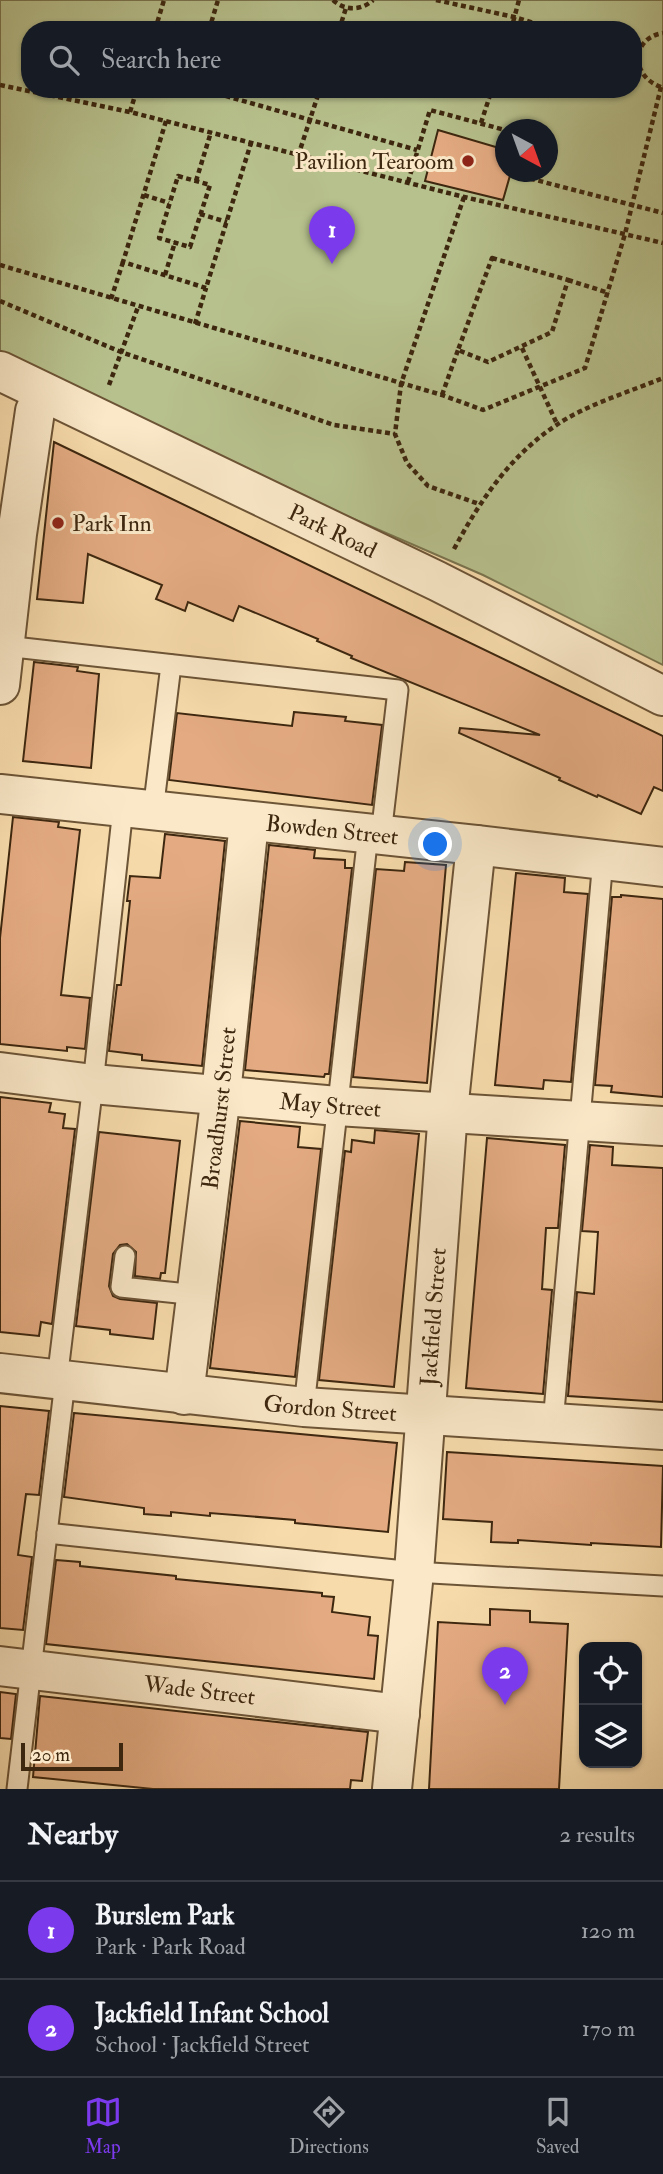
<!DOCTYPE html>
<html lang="en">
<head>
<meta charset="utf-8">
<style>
  :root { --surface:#171b24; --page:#20242c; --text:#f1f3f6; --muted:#9ea1a6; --line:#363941; --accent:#7c3aed }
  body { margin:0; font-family:"IM FELL Double Pica",serif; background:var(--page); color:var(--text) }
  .controls { position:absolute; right:21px; bottom:21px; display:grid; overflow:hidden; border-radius:14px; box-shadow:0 2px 5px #0004 }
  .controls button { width:63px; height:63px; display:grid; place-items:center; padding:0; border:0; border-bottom:2px solid var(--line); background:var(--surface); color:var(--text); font:35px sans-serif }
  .compass { position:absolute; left:495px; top:119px; width:63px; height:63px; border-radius:50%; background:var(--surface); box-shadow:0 2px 5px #0004; rotate:139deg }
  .scale { position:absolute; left:21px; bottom:18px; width:102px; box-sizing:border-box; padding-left:7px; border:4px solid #3d270f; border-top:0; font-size:19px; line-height:24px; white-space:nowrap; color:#3d270f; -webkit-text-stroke:5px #fae8c8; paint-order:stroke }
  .you { position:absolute; left:436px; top:845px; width:24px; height:24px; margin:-18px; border:5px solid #fff; border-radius:50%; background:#1a73e8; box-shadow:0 0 0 10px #1a73e833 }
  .badge { display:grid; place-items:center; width:46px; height:46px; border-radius:50%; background:var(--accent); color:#fff; font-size:23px; font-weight:700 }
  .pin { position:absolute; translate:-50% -58px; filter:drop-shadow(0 2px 4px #0008) }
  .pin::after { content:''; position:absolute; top:37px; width:24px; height:21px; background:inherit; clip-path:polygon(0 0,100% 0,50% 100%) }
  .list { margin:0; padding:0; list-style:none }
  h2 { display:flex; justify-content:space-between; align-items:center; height:91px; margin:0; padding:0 28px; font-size:30px }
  h2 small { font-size:23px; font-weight:400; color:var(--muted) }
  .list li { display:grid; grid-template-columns:46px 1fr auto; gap:21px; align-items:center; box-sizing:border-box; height:98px; padding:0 28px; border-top:2px solid var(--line) }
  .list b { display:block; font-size:26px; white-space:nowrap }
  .list p { margin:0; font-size:23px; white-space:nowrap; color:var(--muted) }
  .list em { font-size:23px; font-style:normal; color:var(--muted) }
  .icon { flex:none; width:38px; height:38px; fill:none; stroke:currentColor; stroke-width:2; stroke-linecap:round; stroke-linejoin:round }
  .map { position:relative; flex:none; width:663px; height:1789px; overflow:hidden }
  .search { position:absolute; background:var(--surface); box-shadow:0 2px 5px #0004; left:21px; right:21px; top:21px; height:77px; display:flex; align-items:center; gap:18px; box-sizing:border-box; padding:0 24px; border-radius:28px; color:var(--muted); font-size:26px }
  .sheet { height:287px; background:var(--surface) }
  nav { display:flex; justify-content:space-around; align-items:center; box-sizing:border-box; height:98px; border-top:2px solid var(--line); background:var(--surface); font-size:19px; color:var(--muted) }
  nav a { display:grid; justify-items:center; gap:4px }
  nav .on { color:var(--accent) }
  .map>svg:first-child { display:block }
  .green { fill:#b7c18d; stroke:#7a744e; stroke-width:2; fill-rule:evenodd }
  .building { fill:#e4ab82; stroke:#3d270f; stroke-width:2 }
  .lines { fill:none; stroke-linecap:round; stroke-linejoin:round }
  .service-casing { stroke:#6c5436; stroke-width:23 }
  .minor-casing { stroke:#6c5436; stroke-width:42 }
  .path { stroke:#3d270f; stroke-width:4.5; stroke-dasharray:5 3.5; stroke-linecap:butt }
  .service { stroke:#fae8c8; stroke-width:19 }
  .minor { stroke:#fae8c8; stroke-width:38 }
  .poi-dot { fill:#8f2418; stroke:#fae8c8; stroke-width:2.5 }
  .labels { text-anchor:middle; stroke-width:6; stroke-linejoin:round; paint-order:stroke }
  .poi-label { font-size:23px; fill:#3d270f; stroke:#fae8c8; text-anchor:end }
  .street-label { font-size:23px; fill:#3d270f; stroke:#fae8c8 }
</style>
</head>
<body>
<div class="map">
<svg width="663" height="1789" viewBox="0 0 663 1789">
  <rect width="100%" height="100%" fill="#f7dbab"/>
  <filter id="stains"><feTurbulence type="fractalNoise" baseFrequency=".00286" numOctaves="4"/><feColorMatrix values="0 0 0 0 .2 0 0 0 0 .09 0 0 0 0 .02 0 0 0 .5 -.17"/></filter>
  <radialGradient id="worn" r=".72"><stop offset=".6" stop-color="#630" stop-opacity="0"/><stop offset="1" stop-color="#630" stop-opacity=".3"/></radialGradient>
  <path class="green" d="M0,0H663V665L483,575L100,409L0,356ZM30,30H633V89H30ZM505,130H548V172H505Z"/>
  <g class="building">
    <polygon points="438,130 506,150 506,172 511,172 503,200 425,181"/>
    <polygon points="54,442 663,736 663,791 654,787 641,814 598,795 597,797 559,780 560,778 459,733 460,728 540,735 351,658 352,656 317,641 318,639 239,606 233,621 188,602 185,611 156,599 162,585 88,554 83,603 37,599"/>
    <polygon points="34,662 78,667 77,671 99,674 91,768 23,761"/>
    <polygon points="294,712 346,717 345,721 382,725 372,805 169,780 177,713 292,726"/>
    <polygon points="13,817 59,822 58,827 80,830 61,995 90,998 85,1049 67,1047 67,1051 0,1044 0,938"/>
    <polygon points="165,834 225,841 202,1066 142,1060 142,1055 109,1051 117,985 121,985 130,901 127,901 130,876 160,878"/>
    <polygon points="269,845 315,850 314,858 345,860 345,868 352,868 329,1074 325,1074 324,1077 245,1070"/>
    <polygon points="405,862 446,865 427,1083 353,1077 376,869 404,871"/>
    <polygon points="516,873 565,878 564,892 588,894 571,1082 544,1080 543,1089 495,1085"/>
    <polygon points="621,895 663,899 663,1097 611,1092 612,1086 595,1085 612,897 621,897"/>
    <polygon points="0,1097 51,1103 49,1112 65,1114 63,1128 75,1129 52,1324 41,1322 39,1336 0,1332"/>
    <polygon points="240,1121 300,1127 298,1147 321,1149 295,1377 210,1368"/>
    <polygon points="375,1130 419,1134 394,1387 319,1380 345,1151 351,1152 352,1140 374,1143"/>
    <polygon points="99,1132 180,1141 165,1273 161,1273 160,1279 135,1276 136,1252 127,1244 120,1245 113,1254 109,1286 113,1296 120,1299 157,1303 153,1339 110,1334 110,1330 76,1326"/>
    <polygon points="487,1138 565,1145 558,1228 546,1228 542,1289 552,1290 543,1394 466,1388"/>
    <polygon points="590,1145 613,1147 612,1165 663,1168 663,1402 568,1396 577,1292 594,1294 598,1232 582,1231"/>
    <polygon points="0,1406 49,1411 39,1495 26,1494 18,1555 32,1557 23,1630 0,1628"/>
    <polygon points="74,1413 397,1443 388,1532 295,1523 295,1520 210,1513 210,1516 171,1512 171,1516 144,1514 144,1508 64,1497"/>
    <polygon points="447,1452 663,1466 661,1547 591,1543 591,1545 518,1540 518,1543 491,1542 492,1522 443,1519"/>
    <polygon points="56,1560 80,1562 80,1566 176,1576 176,1579 322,1593 322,1596 334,1597 332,1612 370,1617 368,1635 378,1636 374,1679 46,1644"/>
    <polygon points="490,1609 530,1611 530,1622 568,1624 559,1789 429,1789 438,1622 490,1625"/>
    <polygon points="0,1692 16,1694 11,1739 0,1738"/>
    <polygon points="40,1696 368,1732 362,1781 351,1780 350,1789 153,1789 33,1777"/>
  </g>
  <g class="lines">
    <g class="service-casing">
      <g id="service">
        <polyline points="5,646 398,690 381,835"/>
        <polyline points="153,811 171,665"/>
        <polyline points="125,1256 121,1287 197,1295"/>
        <polyline points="57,1380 93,1084 123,808"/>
        <polyline points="304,1407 368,834"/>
        <polyline points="553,1423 603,859"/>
        <polyline points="47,1533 414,1572 663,1586"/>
        <polyline points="17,1789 65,1381"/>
      </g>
    </g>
    <g class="minor-casing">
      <g id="minor">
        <path id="s1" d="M0,371L437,581L663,696"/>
        <polyline points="0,685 17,534 35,411 43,393"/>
        <path id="s2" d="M0,794L476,845L663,867"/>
        <path id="s3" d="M0,1072L93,1084L337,1106L663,1126"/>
        <path id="s4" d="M0,1373L304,1407L663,1430"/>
        <path id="s5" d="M184,1395L221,1094L249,822"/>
        <path id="s6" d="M0,1666L400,1714"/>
        <path id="s7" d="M392,1789L414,1572L448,1111L476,845"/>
      </g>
    </g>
    <g class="path">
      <path d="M333,0C345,11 361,11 373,0"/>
      <polyline points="436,0 514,17 557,30"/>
      <polyline points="155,30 164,0"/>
      <polyline points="209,30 218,0"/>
      <polyline points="339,30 346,8"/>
      <polyline points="511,30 519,0"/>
      <polyline points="0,85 130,112 464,197 663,243"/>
      <path d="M661,87C630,76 631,38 663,33"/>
      <polyline points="201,89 417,150"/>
      <polyline points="130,112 137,89"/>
      <polyline points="166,121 123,262 206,288 251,143"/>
      <polyline points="481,123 492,89"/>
      <polyline points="298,156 320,89"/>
      <polyline points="530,172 528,178 663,213"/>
      <polygon points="178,176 210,185 190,247 159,238"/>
      <polyline points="196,181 211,132"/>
      <polyline points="408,182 430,110 505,130"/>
      <polyline points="144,195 169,203"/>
      <polyline points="464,197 401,384 395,434 407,463 428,486 479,504"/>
      <polyline points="200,214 227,222"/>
      <polygon points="492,258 568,280 552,332 488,362 458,350"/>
      <polyline points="0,265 442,395 483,410 585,368 625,234 661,87"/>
      <polyline points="165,275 175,242"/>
      <polyline points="568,280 609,293"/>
      <polyline points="111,299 123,262"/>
      <polyline points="0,301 121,352 334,425 395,434"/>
      <polyline points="195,324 206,288"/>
      <polyline points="522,348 557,424"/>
      <polyline points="109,385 138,307"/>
      <polyline points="442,395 458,350"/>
      <path d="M454,549C480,501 509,457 555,426C585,405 629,392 663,378"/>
    </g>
    <use href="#service" class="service"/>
    <use href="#minor" class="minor"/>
  </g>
  <g class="poi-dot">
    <circle cx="468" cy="161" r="7"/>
    <circle cx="58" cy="523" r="7"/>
  </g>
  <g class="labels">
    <g class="poi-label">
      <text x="454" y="169">Pavilion Tearoom</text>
      <text x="72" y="531" text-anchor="start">Park Inn</text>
    </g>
    <g class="street-label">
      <text dy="8" stroke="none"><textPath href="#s1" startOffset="369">Park Road</textPath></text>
      <text dy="8" stroke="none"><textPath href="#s2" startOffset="334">Bowden Street</textPath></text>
      <text dy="8" stroke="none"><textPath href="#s3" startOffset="332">May Street</textPath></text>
      <text dy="8" stroke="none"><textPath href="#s5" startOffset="289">Broadhurst Street</textPath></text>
      <text dy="8" stroke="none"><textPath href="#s7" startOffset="474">Jackfield Street</textPath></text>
      <text dy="8" stroke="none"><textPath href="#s4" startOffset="332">Gordon Street</textPath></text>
      <text dy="8" stroke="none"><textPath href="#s6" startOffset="201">Wade Street</textPath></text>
    </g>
  </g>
  <rect width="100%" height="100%" filter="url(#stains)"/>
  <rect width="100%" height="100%" fill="url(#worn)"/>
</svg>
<div class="controls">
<button><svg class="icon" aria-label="locate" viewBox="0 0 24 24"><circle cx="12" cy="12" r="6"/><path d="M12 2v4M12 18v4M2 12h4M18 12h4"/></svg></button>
<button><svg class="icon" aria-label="layers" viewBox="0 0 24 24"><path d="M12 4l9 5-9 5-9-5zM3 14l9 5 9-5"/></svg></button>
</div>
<svg class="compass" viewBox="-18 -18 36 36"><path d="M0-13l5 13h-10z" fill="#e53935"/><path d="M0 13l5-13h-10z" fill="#9ea1a6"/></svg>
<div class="scale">20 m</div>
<div class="you"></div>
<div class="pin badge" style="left:332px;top:264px">1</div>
<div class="pin badge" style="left:505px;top:1705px">2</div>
<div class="search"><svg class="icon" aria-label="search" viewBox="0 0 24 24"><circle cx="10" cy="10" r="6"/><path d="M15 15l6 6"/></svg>Search here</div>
</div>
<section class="sheet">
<h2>Nearby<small>2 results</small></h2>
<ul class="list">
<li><span class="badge">1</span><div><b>Burslem Park</b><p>Park · Park Road</p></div><em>120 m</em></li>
<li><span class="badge">2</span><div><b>Jackfield Infant School</b><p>School · Jackfield Street</p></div><em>170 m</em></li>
</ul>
</section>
<nav>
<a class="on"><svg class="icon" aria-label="map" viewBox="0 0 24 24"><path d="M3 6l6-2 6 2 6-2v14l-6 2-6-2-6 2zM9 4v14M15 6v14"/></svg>Map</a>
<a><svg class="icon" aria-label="directions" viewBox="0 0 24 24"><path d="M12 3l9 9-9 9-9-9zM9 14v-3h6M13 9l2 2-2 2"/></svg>Directions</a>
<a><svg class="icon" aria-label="saved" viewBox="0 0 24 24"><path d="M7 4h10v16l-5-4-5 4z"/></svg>Saved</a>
</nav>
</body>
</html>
